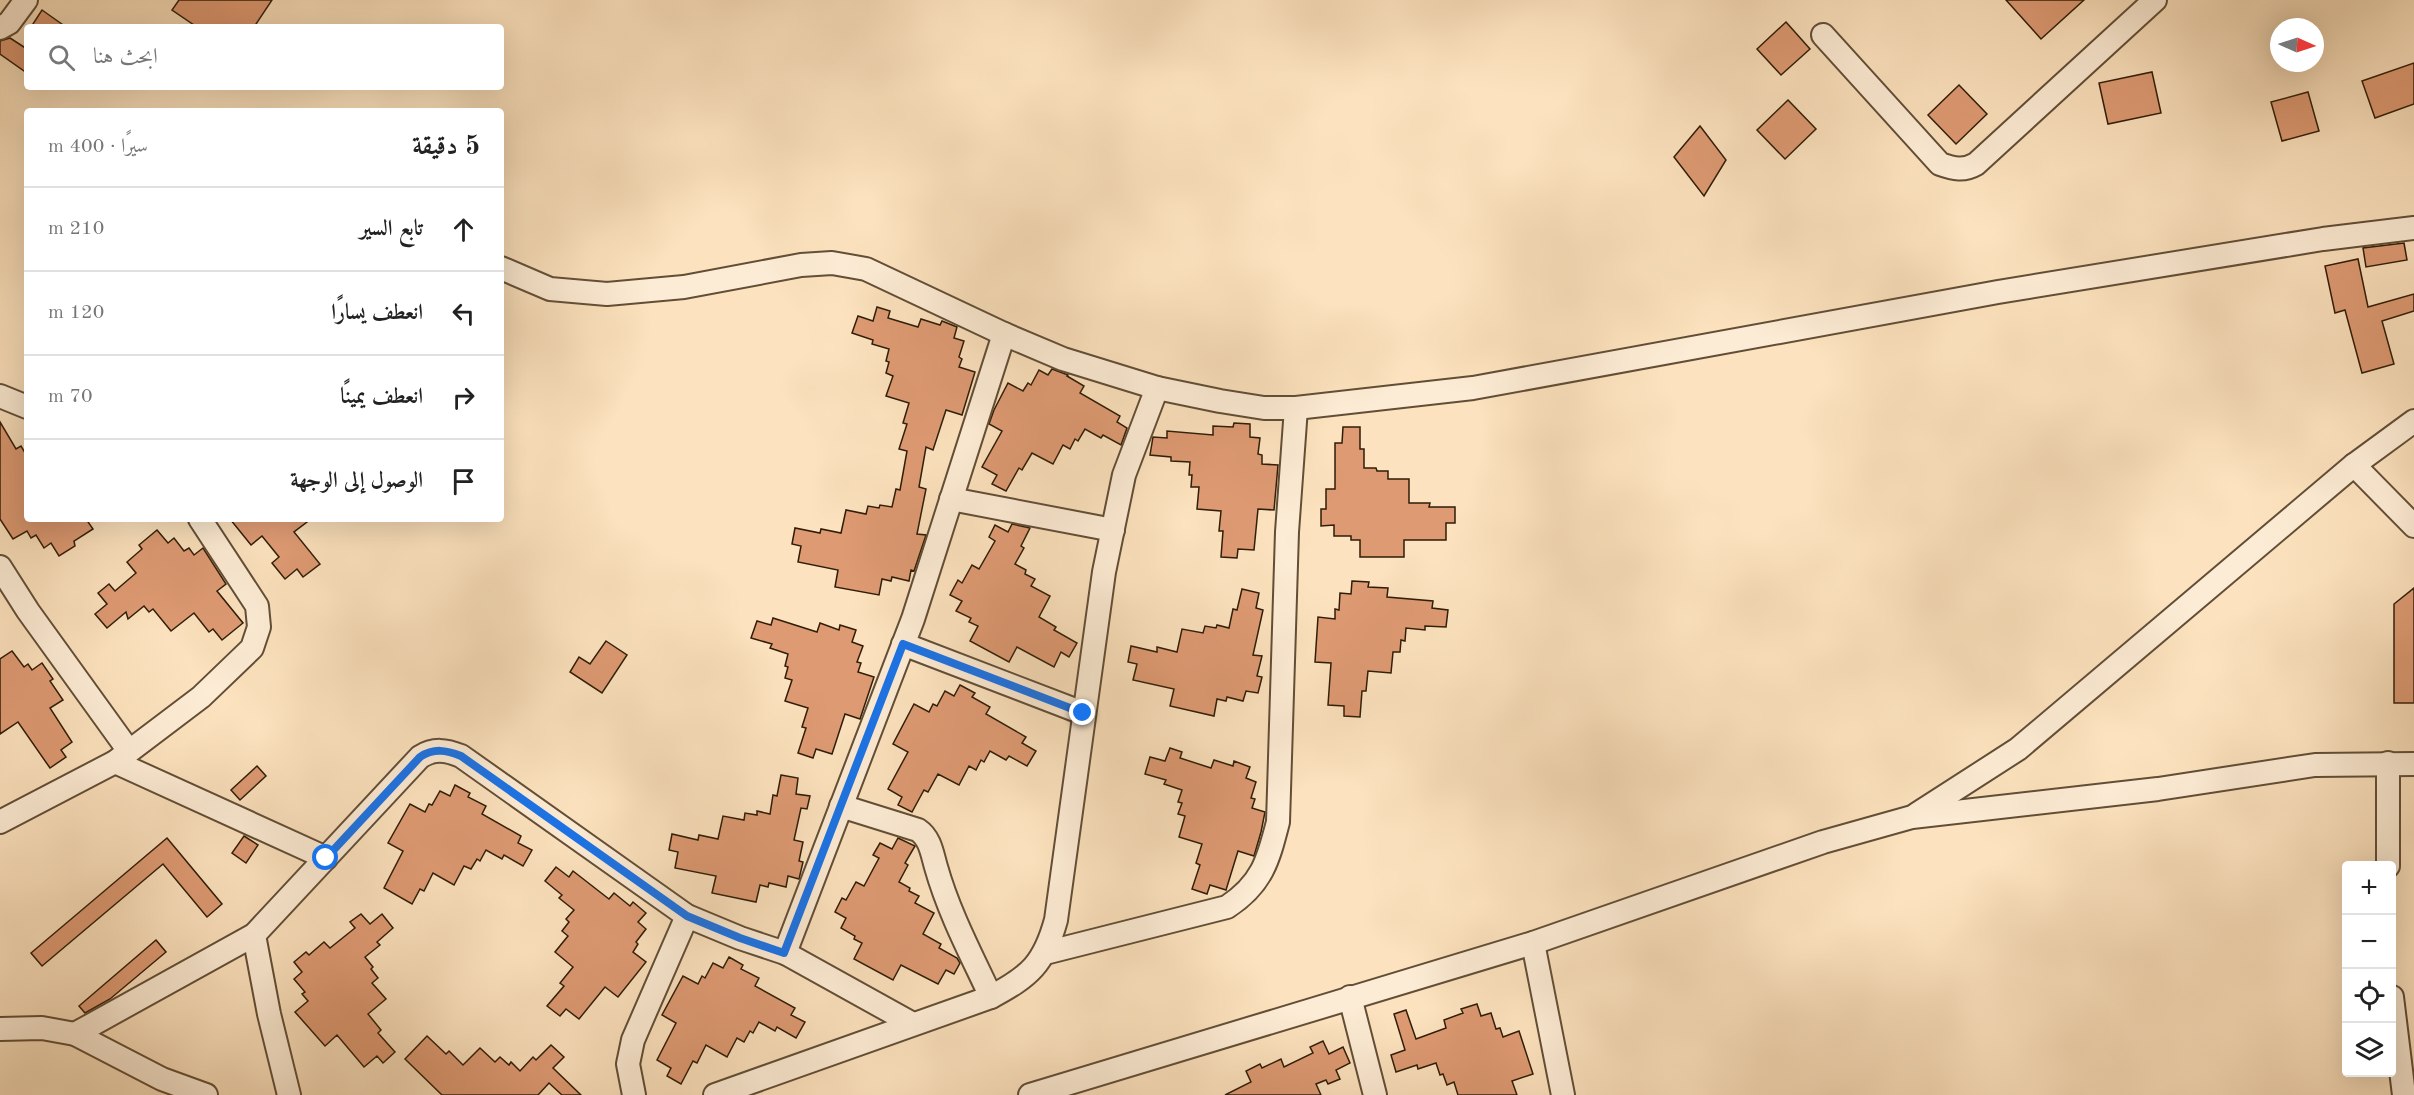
<!DOCTYPE html>
<html lang="ar">
<head>
<meta charset="utf-8">
<style>
  :root { --surface:#fff; --page:#f6f6f6; --text:#222; --muted:#767676; --line:#e0e0e0 }
  body { margin:0; font-family:"Old Standard TT",Amiri,serif; background:var(--page); color:var(--text); direction:rtl }
  .controls { position:absolute; right:18px; bottom:18px; display:grid; overflow:hidden; border-radius:6px; box-shadow:0 6px 24px #0002 }
  .controls button { width:54px; height:54px; display:grid; place-items:center; padding:0; border:0; border-bottom:2px solid var(--line); background:var(--surface); color:var(--text); font:30px sans-serif }
  .compass { position:absolute; left:2270px; top:18px; width:54px; height:54px; border-radius:50%; background:var(--surface); box-shadow:0 6px 24px #0002; rotate:93deg }
  .stop { position:absolute; width:18px; height:18px; margin:-14px; border:4px solid #1a73e8; border-radius:50%; background:#fff }
  .stop.end { background:#1a73e8; border-color:#fff; box-shadow:0 2px 6px #0008 }
  .list { margin:0; padding:0; list-style:none }
  h2 { display:flex; justify-content:space-between; align-items:center; height:78px; margin:0; padding:0 24px; font-size:26px }
  h2 small { font-size:20px; font-weight:400; color:var(--muted) }
  .list li { display:grid; grid-template-columns:39px 1fr auto; gap:18px; align-items:center; box-sizing:border-box; height:84px; padding:0 24px; border-top:2px solid var(--line) }
  .list b { display:block; font-size:22px; white-space:nowrap }
  .list em { font-size:20px; font-style:normal; color:var(--muted) }
  .icon { flex:none; width:33px; height:33px; fill:none; stroke:currentColor; stroke-width:2; stroke-linecap:round; stroke-linejoin:round }
  .map { position:relative; flex:none; width:2414px; height:1095px; overflow:hidden; direction:ltr }
  .search { position:absolute; background:var(--surface); box-shadow:0 6px 24px #0002; left:24px; top:24px; width:480px; height:66px; display:flex; align-items:center; gap:15px; box-sizing:border-box; padding:0 21px; border-radius:6px; color:var(--muted); font-size:22px }
  .panel { position:absolute; background:var(--surface); box-shadow:0 6px 24px #0002; left:24px; top:108px; width:480px; height:414px; border-radius:6px; direction:rtl }
  .map>svg:first-child { display:block }
  .building { fill:#de9a73; stroke:#2f1d08; stroke-width:1.5 }
  .lines { fill:none; stroke-linecap:round; stroke-linejoin:round }
  .minor-casing { stroke:#624e36; stroke-width:26 }
  .minor { stroke:#fdecd5; stroke-width:22 }
  .route { stroke:#1a73e8; stroke-width:8 }
</style>
</head>
<body>
<div class="map">
<svg width="2414" height="1095" viewBox="0 0 2414 1095">
  <rect width="100%" height="100%" fill="#fce2be"/>
  <filter id="stains"><feTurbulence type="fractalNoise" baseFrequency=".00333" numOctaves="4"/><feColorMatrix values="0 0 0 0 .2 0 0 0 0 .09 0 0 0 0 .02 0 0 0 .5 -.17"/></filter>
  <radialGradient id="worn" r=".72"><stop offset=".6" stop-color="#630" stop-opacity="0"/><stop offset="1" stop-color="#630" stop-opacity=".3"/></radialGradient>
  <g class="building">
    <polygon points="179,0 272,0 254,27 197,27 172,10"/>
    <polygon points="2006,0 2084,0 2041,39"/>
    <polygon points="42,10 66,27 31,27"/>
    <polygon points="1786,22 1810,49 1781,75 1757,49"/>
    <polygon points="10,38 27,49 27,73 0,54 0,41"/>
    <polygon points="2414,63 2414,104 2375,118 2362,81"/>
    <polygon points="2152,72 2161,113 2108,124 2099,83"/>
    <polygon points="1959,85 1987,114 1956,144 1928,115"/>
    <polygon points="2308,92 2319,131 2282,141 2271,102"/>
    <polygon points="1788,100 1816,129 1785,159 1757,130"/>
    <polygon points="1700,126 1726,160 1704,196 1674,157"/>
    <polygon points="2404,243 2407,260 2366,267 2363,248"/>
    <polygon points="2358,259 2368,307 2414,294 2414,311 2382,321 2394,364 2362,373 2345,310 2335,313 2325,266"/>
    <polygon points="877,307 890,311 888,318 918,327 921,319 940,325 942,321 957,327 954,338 964,341 959,357 962,359 959,367 975,372 962,415 946,410 933,450 926,447 919,487 926,489 917,534 926,535 914,571 911,570 909,581 892,577 891,581 882,579 879,595 835,587 838,570 798,562 801,546 792,544 795,528 820,533 821,529 841,533 846,510 866,514 868,506 879,508 880,505 892,507 896,489 900,490 907,451 899,449 907,424 903,423 909,403 886,396 893,376 886,373 889,362 886,361 889,349 872,344 873,340 852,333 858,316 873,321"/>
    <polygon points="1052,369 1068,375 1067,376 1084,386 1080,393 1120,416 1117,422 1127,428 1121,445 1103,435 1101,438 1085,429 1078,441 1075,439 1070,449 1063,445 1053,464 1032,453 1022,470 1019,468 1006,491 992,484 997,475 982,467 1002,431 989,424 994,410 1008,383 1023,391 1028,383 1031,385 1039,370 1048,375"/>
    <polygon points="0,422 16,449 21,446 27,456 27,519 86,519 93,529 74,541 75,546 59,556 51,543 44,548 36,535 31,538 27,531 13,539 0,519"/>
    <polygon points="1234,423 1250,424 1250,437 1260,438 1258,454 1262,455 1262,464 1278,465 1274,510 1258,509 1254,550 1238,549 1237,558 1221,557 1223,531 1219,531 1221,511 1197,509 1199,487 1191,487 1192,475 1189,475 1190,462 1171,461 1171,457 1150,455 1153,437 1167,438 1167,431 1213,435 1213,426 1233,427"/>
    <polygon points="1343,427 1360,427 1360,449 1364,449 1364,468 1376,468 1377,471 1388,471 1388,479 1409,479 1409,503 1430,503 1429,507 1455,507 1455,523 1446,523 1446,540 1404,540 1404,557 1360,557 1360,540 1351,540 1351,536 1334,536 1334,525 1321,526 1321,509 1326,509 1326,489 1335,489 1335,443 1342,443"/>
    <polygon points="230,519 311,519 294,532 320,564 303,577 297,569 285,579 272,563 279,557 262,536 251,545"/>
    <polygon points="1012,524 1030,528 1021,546 1024,548 1015,564 1026,570 1025,574 1035,579 1031,586 1050,596 1039,617 1056,627 1054,630 1077,643 1069,657 1061,652 1054,667 1017,647 1009,662 970,641 978,626 969,622 971,618 956,611 962,601 950,595 958,580 962,583 972,565 979,569 995,541 989,537 995,525 1008,532"/>
    <polygon points="157,530 168,543 174,538 184,551 189,548 194,555 203,548 226,584 217,591 243,623 222,640 213,629 209,632 194,613 171,631 153,609 149,612 144,606 128,619 126,612 107,628 95,614 107,604 98,593 109,584 115,591 136,573 127,562 142,549 139,545"/>
    <polygon points="1352,581 1369,582 1368,587 1388,588 1387,597 1433,601 1432,608 1448,610 1446,627 1425,626 1425,630 1406,628 1405,641 1401,640 1400,652 1393,652 1391,673 1368,671 1366,691 1362,691 1360,717 1344,716 1344,706 1328,705 1331,663 1315,662 1318,617 1335,619 1335,609 1339,610 1340,593 1351,594"/>
    <polygon points="2414,588 2414,703 2394,703 2394,604"/>
    <polygon points="1242,589 1259,593 1256,608 1263,610 1253,655 1262,656 1257,676 1262,677 1258,693 1246,691 1243,701 1227,697 1226,701 1217,699 1214,716 1170,706 1174,689 1133,680 1137,664 1128,662 1131,646 1157,652 1157,647 1177,652 1182,629 1203,633 1205,626 1216,628 1217,625 1229,628 1233,609 1237,610"/>
    <polygon points="773,618 817,632 820,623 839,630 840,625 856,630 852,642 863,646 857,662 861,663 858,672 874,677 860,719 845,714 832,754 816,749 813,758 798,753 806,728 802,727 808,708 785,701 792,680 785,678 788,667 785,666 788,654 770,648 772,644 751,638 757,621 771,625"/>
    <polygon points="606,641 627,655 602,693 570,672 579,657 590,664"/>
    <polygon points="12,651 24,667 28,664 32,670 42,663 53,679 50,681 63,700 50,708 72,742 61,750 66,757 50,768 18,722 0,734 0,659"/>
    <polygon points="960,685 975,693 972,697 990,707 986,714 1026,737 1022,743 1036,751 1027,766 1009,756 1006,760 990,751 984,762 981,760 976,770 969,766 959,785 938,774 928,792 924,790 912,812 898,805 902,797 888,789 908,752 893,744 914,704 929,712 933,704 937,706 945,691 954,696"/>
    <polygon points="1170,748 1182,752 1180,758 1211,768 1214,760 1233,766 1234,761 1250,767 1246,778 1256,782 1251,798 1255,799 1252,808 1265,812 1261,832 1254,856 1238,851 1226,890 1210,885 1207,894 1192,889 1200,865 1196,863 1202,844 1179,837 1185,816 1178,814 1182,803 1178,802 1182,790 1164,784 1166,780 1145,774 1150,757 1165,761"/>
    <polygon points="257,766 266,776 240,800 231,790"/>
    <polygon points="781,775 798,778 796,794 810,796 807,809 801,808 794,840 803,842 799,861 803,862 799,879 788,876 786,887 769,883 768,887 760,885 756,902 712,893 716,876 675,868 678,852 669,850 672,834 698,840 699,835 718,839 723,816 744,820 745,813 757,815 757,811 770,814 773,795 777,796"/>
    <polygon points="455,785 470,793 468,797 486,806 482,814 521,836 518,843 532,850 523,866 504,855 502,859 486,850 480,861 477,859 471,869 464,866 454,885 433,873 424,891 420,889 412,904 384,888 403,851 388,843 410,804 425,812 429,804 432,805 440,791 450,796"/>
    <polygon points="244,836 258,845 246,863 232,853"/>
    <polygon points="167,838 222,904 207,917 163,864 42,966 31,953"/>
    <polygon points="898,838 915,846 905,863 908,865 899,882 910,888 909,891 919,896 915,903 934,913 923,934 941,944 939,948 957,958 960,963 954,974 946,970 938,984 901,965 893,980 854,959 862,943 854,939 855,936 841,928 846,918 835,912 842,898 846,900 856,882 864,886 879,858 873,855 880,843 892,849"/>
    <polygon points="556,867 569,877 573,871 609,899 614,893 630,906 633,902 646,913 638,922 646,929 636,942 638,944 633,952 646,962 618,997 605,987 579,1019 566,1009 560,1016 547,1006 564,986 560,983 573,967 555,952 568,936 562,931 569,922 566,919 574,910 559,898 562,895 545,881"/>
    <polygon points="361,914 370,924 382,914 393,928 377,942 380,945 365,957 373,967 371,969 378,978 372,983 386,999 368,1014 381,1030 378,1033 395,1052 383,1063 377,1056 364,1067 337,1035 325,1046 295,1012 308,1001 302,994 305,992 294,979 302,972 294,962 306,952 309,955 324,942 330,948 355,928 350,922"/>
    <polygon points="156,940 166,952 110,999 85,1013 79,1006"/>
    <polygon points="729,957 743,965 741,969 759,978 755,986 795,1008 791,1015 805,1022 796,1038 777,1027 775,1031 759,1022 753,1033 750,1031 744,1042 737,1038 727,1057 706,1045 697,1063 693,1061 681,1084 667,1076 671,1068 657,1060 676,1023 662,1015 683,976 698,984 702,976 705,978 713,963 723,968"/>
    <polygon points="1477,1004 1481,1016 1491,1013 1496,1029 1500,1028 1503,1037 1519,1031 1533,1074 1512,1081 1517,1095 1458,1095 1454,1082 1447,1085 1443,1074 1440,1075 1436,1063 1418,1069 1417,1065 1396,1072 1391,1055 1405,1050 1394,1014 1406,1010 1416,1039 1446,1028 1444,1020 1463,1013 1461,1009"/>
    <polygon points="427,1036 446,1054 449,1051 463,1065 480,1048 495,1062 500,1057 509,1065 511,1062 520,1071 533,1057 536,1060 551,1045 564,1057 553,1068 581,1095 562,1095 549,1083 538,1095 442,1095 405,1059"/>
    <polygon points="1323,1041 1329,1054 1343,1047 1350,1063 1336,1070 1340,1079 1328,1084 1326,1080 1316,1084 1321,1095 1225,1095 1251,1082 1246,1071 1260,1064 1262,1068 1281,1059 1284,1067 1313,1053 1310,1047"/>
  </g>
  <g class="lines">
    <g class="minor-casing">
      <g id="minor">
        <polyline points="0,28 9,23 26,0"/>
        <path d="M1823,35L1940,164C1954,169 1964,171 1976,164L2155,0"/>
        <polyline points="501,268 550,289 607,294 684,287 801,265 832,263 866,269 1004,334 1063,359 1157,388 1220,401 1264,408 1296,408 1473,388 1998,292 2323,239 2414,228"/>
        <polyline points="0,396 27,407"/>
        <polyline points="2354,465 2414,526"/>
        <polyline points="951,499 1113,530"/>
        <polyline points="0,567 28,611 129,751"/>
        <polyline points="903,644 1083,713"/>
        <polyline points="115,762 326,858"/>
        <polyline points="2388,763 2388,866"/>
        <path d="M841,806L918,830C930,838 932,853 936,867C949,913 971,954 991,997"/>
        <polyline points="1917,814 2018,749 2354,465 2414,421"/>
        <polyline points="0,822 115,762 201,697 252,648 259,627 257,606 200,519"/>
        <polyline points="254,935 269,1014 289,1095"/>
        <polyline points="1533,943 1563,1095"/>
        <polyline points="785,953 913,619 1004,334"/>
        <path d="M1045,953L1227,907C1262,884 1268,861 1278,822L1287,532L1296,408"/>
        <polyline points="1350,997 1375,1095"/>
        <polyline points="2392,997 2404,1095"/>
        <polyline points="0,1029 42,1028 75,1034 162,1079 206,1095"/>
        <path d="M75,1034L254,935L420,757C434,748 446,750 461,756L687,916L740,938L785,953L913,1024"/>
        <polyline points="634,1095 628,1064 633,1040 687,916"/>
        <path d="M715,1095L991,997C1030,976 1044,964 1056,920L1104,572L1124,475L1157,388"/>
        <polyline points="1030,1095 1533,943 1823,842 1912,817 2158,789 2315,765 2414,764"/>
      </g>
    </g>
    <use href="#minor" class="minor"/>
  </g>
  <g class="lines">
    <path class="route" d="M326,858L420,757C434,748 446,750 461,756L687,916L740,938L784,953L903,644L1083,713"/>
  </g>
  <rect width="100%" height="100%" filter="url(#stains)"/>
  <rect width="100%" height="100%" fill="url(#worn)"/>
</svg>
<div class="controls">
<button>+</button>
<button>−</button>
<button><svg class="icon" aria-label="locate" viewBox="0 0 24 24"><circle cx="12" cy="12" r="6"/><path d="M12 2v4M12 18v4M2 12h4M18 12h4"/></svg></button>
<button><svg class="icon" aria-label="layers" viewBox="0 0 24 24"><path d="M12 4l9 5-9 5-9-5zM3 14l9 5 9-5"/></svg></button>
</div>
<svg class="compass" viewBox="-18 -18 36 36"><path d="M0-13l5 13h-10z" fill="#e53935"/><path d="M0 13l5-13h-10z" fill="#767676"/></svg>
<div class="stop" style="left:326px;top:858px"></div>
<div class="stop end" style="left:1083px;top:713px"></div>
<div class="search"><svg class="icon" aria-label="search" viewBox="0 0 24 24"><circle cx="10" cy="10" r="6"/><path d="M15 15l6 6"/></svg>ابحث هنا</div>
<section class="panel">
<h2>5 دقيقة<small>سيرًا · 400 m</small></h2>
<ul class="list">
<li><svg class="icon" aria-label="ahead" viewBox="0 0 24 24"><path d="M12 20V5M6 11l6-6 6 6"/></svg><div><b>تابع السير</b></div><em>210 m</em></li>
<li><svg class="icon" aria-label="left" viewBox="0 0 24 24"><path d="M17 20v-9H6M10 6l-5 5 5 5"/></svg><div><b>انعطف يسارًا</b></div><em>120 m</em></li>
<li><svg class="icon" aria-label="right" viewBox="0 0 24 24"><path d="M7 20v-9h11M14 6l5 5-5 5"/></svg><div><b>انعطف يمينًا</b></div><em>70 m</em></li>
<li><svg class="icon" aria-label="arrive" viewBox="0 0 24 24"><path d="M6 21V4h12l-3 4 3 4H6"/></svg><div><b>الوصول إلى الوجهة</b></div></li>
</ul>
</section>
</div>
</body>
</html>
